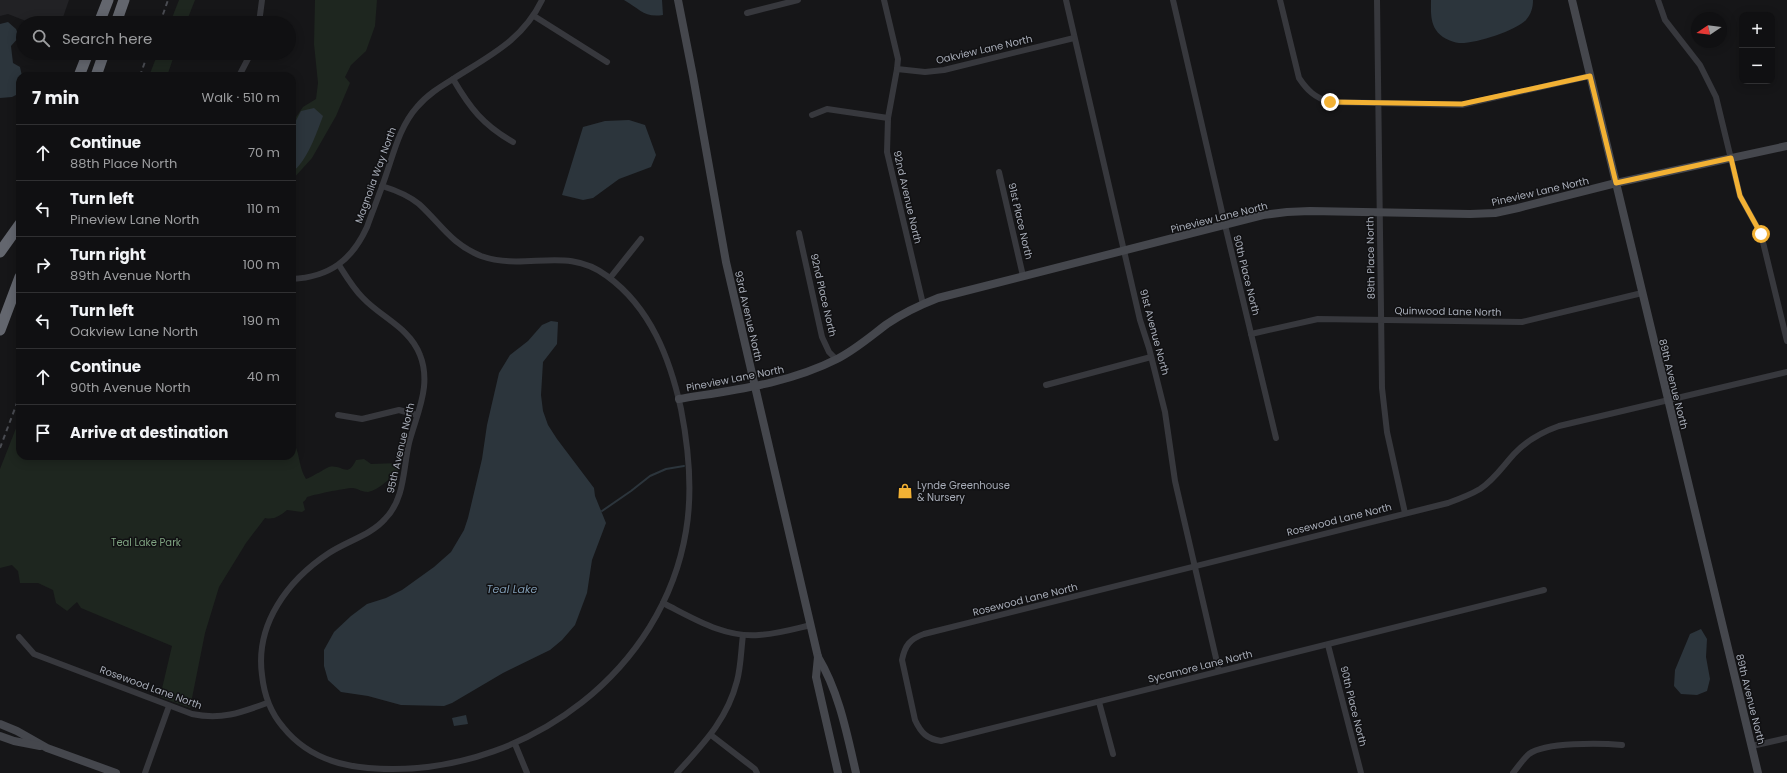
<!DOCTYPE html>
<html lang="en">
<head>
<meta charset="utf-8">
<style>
  :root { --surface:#101012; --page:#19191b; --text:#f1f3f6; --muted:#9c9d9f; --line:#303032 }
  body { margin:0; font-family:Poppins,sans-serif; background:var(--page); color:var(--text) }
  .controls { position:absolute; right:12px; top:12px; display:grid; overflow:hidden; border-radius:8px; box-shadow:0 2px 10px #0003 }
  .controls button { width:36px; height:36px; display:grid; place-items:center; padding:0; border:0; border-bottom:1px solid var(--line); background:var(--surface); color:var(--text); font:20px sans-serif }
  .compass { position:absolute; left:1691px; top:12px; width:36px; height:36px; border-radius:50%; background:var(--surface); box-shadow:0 2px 10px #0003; rotate:257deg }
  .stop { position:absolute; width:12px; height:12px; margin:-9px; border:3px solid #f2b134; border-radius:50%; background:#fff }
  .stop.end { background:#f2b134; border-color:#fff; box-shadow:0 1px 4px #0008 }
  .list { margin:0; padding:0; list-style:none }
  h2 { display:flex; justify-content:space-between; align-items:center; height:52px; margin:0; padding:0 16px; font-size:17px }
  h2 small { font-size:13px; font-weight:400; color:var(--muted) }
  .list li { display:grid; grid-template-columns:26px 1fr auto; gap:12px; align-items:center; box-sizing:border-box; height:56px; padding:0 16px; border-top:1px solid var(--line) }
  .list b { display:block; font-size:15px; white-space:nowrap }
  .list p { margin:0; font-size:13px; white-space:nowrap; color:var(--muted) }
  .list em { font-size:13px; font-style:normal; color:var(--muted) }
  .icon { flex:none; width:22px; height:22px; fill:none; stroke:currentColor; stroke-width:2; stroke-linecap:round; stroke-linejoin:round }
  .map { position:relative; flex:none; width:1787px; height:773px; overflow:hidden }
  .search { position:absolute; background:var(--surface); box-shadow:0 2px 10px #0003; left:16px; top:16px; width:280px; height:44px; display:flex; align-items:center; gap:10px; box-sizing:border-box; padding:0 14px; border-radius:22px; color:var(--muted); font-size:15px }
  .panel { position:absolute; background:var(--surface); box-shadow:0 2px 10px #0003; left:16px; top:72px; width:280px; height:388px; border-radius:12px }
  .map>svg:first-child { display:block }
  .built { fill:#222225 }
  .green { fill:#1e261f }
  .water { fill:#2c353c }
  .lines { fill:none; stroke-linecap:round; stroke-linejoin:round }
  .stream { stroke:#2c353c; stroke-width:2 }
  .street { stroke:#37383d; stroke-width:6 }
  .secondary { stroke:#45474d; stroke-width:8 }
  .highway { stroke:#63666e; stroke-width:11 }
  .rail { stroke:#4a4c52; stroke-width:2; stroke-dasharray:5 4; stroke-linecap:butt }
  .route { stroke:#f2b134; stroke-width:5 }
  .labels { text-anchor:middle; stroke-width:3; stroke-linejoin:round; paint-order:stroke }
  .street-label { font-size:10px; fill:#a8adb8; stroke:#111113 }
  .poi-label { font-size:10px; fill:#a8adb8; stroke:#111113; text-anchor:start }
  .park-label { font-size:10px; fill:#7fa381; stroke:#111113 }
  .water-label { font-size:11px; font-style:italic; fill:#7f9bb3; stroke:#111113 }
</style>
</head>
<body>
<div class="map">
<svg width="1787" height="773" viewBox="0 0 1787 773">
  <rect width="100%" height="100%" fill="#161618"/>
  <polygon class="built" points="0,0 69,0 61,23 31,23 8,14 0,16"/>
  <g class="green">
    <polygon points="179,0 195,0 186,23 170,23"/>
    <polygon points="315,0 377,0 375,26 366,51 351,65 345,77 350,83 336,116 312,158 292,180 292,123 303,107 316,99 318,83 314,44"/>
    <polygon points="158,53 175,53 167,76 149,76"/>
    <path d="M20,418V456H292V445H295C300,456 299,468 306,479C312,477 326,468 329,467C343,464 347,479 356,460L364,459L371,464L399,463L398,475C386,479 380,490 368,492C362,492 359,489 353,488C350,487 311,495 307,497C306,499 305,501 303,502L305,510L302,512L287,510C280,516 274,520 265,518L246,543L219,587L205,633L190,708L160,697L172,646L81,608L77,602L67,611L56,603L53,590L38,583H20L18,571L12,565L0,568V469Z"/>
  </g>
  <g class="water">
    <path d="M624,0H662L663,15C644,18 640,9 624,0Z"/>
    <path d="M1431,0H1533C1533,8 1531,14 1526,20C1515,31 1475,44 1459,43C1451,42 1440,37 1436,30C1430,21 1431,10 1431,0Z"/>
    <polygon points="8,22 16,29 19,37 11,46 13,63 20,67 22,76 20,76 20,86 18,94 12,97 0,98 0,24"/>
    <path d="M314,108L323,116C317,132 307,162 292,172V128L301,111Z"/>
    <polygon points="629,120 645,125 656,155 651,167 619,179 593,198 583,200 562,195 583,127 605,121"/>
    <polygon points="551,321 558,322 557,344 543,362 541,395 543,411 548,425 557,439 594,488 595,496 606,523 592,560 587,593 575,625 562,640 550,650 503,673 452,703 444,706 401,705 368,696 341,692 328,680 324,666 324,650 334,632 351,616 367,604 386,598 402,590 434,567 451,552 464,530 468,518 482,459 487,425 499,373 510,355 528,341 542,325"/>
    <polygon points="1701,629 1707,639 1706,657 1710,679 1707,691 1697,695 1681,694 1674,686 1675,670 1690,634"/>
    <polygon points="466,715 468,724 454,726 452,718"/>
  </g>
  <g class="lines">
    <polyline class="stream" points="602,511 631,491 650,476 666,469 684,466"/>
    <g class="street">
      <polyline points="884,0 898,59 897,69 888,118 887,152 923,304"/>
      <polyline points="1066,0 1140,320 1149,348 1165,412 1175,481 1219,671"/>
      <polyline points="1173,0 1225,225 1276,438"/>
      <path d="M1280,0L1299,78C1307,90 1315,98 1330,102L1462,105L1590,76"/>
      <polyline points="1377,0 1382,388 1387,432 1405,513"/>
      <polyline points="1658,0 1665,20 1700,65 1716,97 1740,196 1761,234 1787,341"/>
      <polyline points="747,13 798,0"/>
      <polyline points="534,16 607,62"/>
      <polyline points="259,23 262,0"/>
      <polyline points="897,69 925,72 944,70 1074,38"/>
      <polyline points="239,76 251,53"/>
      <path d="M453,79C470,108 483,125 513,142"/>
      <polyline points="812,115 827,109 888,118"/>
      <polyline points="999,172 1023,276"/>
      <polyline points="799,233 822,337 829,352 836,359"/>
      <path d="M339,265C346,276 353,288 363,298C382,318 410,328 420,355C424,365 425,377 424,387C422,406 414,424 409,443C403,469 405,499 385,519C371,535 347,541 329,553C288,580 255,624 262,675C264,694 270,712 283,727C311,762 351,769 393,769C530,769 663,670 686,531C693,490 689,450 681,409C670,359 651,308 607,276C566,245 526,272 481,256C451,244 441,224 419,204C408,195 395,190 382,186"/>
      <polyline points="610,278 641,239"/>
      <path d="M292,279C330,277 352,260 367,227C373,210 380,193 386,175C394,152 400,126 417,107C427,95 440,87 453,79C489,56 523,40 542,0"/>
      <polyline points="1251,334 1318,319 1522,322 1642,293"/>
      <polyline points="1046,385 1151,357"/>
      <polyline points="338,415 362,419 399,410 417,415"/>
      <path d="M1544,590L941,741C927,739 921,733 915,720L902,660C905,645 910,639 924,634L1448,503C1459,499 1470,495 1480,489C1494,480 1503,466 1514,454C1527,440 1542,432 1559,426L1787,372"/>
      <path d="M663,603C693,618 724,638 759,635C777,634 794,629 811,625"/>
      <path d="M19,637L34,654L192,714C221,720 240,713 267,703"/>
      <polyline points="1328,645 1361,773"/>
      <polyline points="1099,702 1113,754"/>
      <polyline points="711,735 755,769 757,773"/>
      <polyline points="515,744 527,773"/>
      <polyline points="1752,746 1787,738"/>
      <polyline points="145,773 169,706"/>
      <path d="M677,773C703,744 727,720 737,681C741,666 741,650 743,635"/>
      <path d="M1513,773C1518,767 1523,759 1529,754C1545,742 1601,743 1622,745"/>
    </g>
    <g class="secondary">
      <path d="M678,0L693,76L726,262L818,657C839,692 847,734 856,773"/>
      <polyline points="1572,0 1758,773"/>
      <path d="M679,399C733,390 788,384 837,359C855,350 871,336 887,324C903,313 920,305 938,298L1263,215L1287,212L1310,211L1470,214L1495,213L1518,208L1616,183L1787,146"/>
      <polyline points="818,657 816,677 838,773"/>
      <polyline points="0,724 17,731 47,748 116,773"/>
      <polyline points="0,736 14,741 40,746"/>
    </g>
    <g class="highway">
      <polyline points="99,23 108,0"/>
      <polyline points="116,23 124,0"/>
      <polyline points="79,76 88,53"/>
      <polyline points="96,76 104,53"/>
      <polyline points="0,252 20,224"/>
      <polyline points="0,330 20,277"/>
    </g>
    <g class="rail">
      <polyline points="160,23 168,0"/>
      <polyline points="140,76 148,53"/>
      <polyline points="0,448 20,395"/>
    </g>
  </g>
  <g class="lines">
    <polyline class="route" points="1330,102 1462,104 1590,76 1616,183 1731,158 1740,196 1761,234"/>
  </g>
  <defs>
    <g id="shop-bare" transform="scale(1.2)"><path d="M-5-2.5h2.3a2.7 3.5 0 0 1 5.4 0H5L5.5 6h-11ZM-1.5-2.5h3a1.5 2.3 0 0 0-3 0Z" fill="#f2b134" stroke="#111113" stroke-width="2.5" paint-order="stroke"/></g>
  </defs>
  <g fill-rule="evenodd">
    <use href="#shop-bare" x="905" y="491"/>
  </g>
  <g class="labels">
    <g class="street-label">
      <text transform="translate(984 49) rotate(-13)" y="4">Oakview Lane North</text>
      <text transform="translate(375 175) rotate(-70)" y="4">Magnolia Way North</text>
      <text transform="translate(1540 191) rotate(-13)" y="4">Pineview Lane North</text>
      <text transform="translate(908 197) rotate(77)" y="4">92nd Avenue North</text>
      <text transform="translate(1219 217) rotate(-14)" y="4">Pineview Lane North</text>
      <text transform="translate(1021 221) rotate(77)" y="4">91st Place North</text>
      <text transform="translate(1370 258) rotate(-91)" y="4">89th Place North</text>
      <text transform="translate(1247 275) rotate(76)" y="4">90th Place North</text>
      <text transform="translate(824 295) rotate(77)" y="4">92nd Place North</text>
      <text transform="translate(1448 311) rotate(1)" y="4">Quinwood Lane North</text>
      <text transform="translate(749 316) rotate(77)" y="4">93rd Avenue North</text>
      <text transform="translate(1155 332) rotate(75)" y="4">91st Avenue North</text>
      <text transform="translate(735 378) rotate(-11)" y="4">Pineview Lane North</text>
      <text transform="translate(1674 384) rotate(76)" y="4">89th Avenue North</text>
      <text transform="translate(400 448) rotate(-77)" y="4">95th Avenue North</text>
      <text transform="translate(1339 519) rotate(-14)" y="4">Rosewood Lane North</text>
      <text transform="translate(1025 599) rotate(-14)" y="4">Rosewood Lane North</text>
      <text transform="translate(1200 666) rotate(-14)" y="4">Sycamore Lane North</text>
      <text transform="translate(151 687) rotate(20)" y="4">Rosewood Lane North</text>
      <text transform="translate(1751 699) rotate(76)" y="4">89th Avenue North</text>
      <text transform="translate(1354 706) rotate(76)" y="4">90th Place North</text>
    </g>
    <g class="poi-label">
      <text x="917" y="489">Lynde Greenhouse<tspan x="917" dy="12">&amp; Nursery</tspan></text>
    </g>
    <g class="park-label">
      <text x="146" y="546">Teal Lake Park</text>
    </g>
    <g class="water-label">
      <text x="512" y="593">Teal Lake</text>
    </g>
  </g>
</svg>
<div class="controls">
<button>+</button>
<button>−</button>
</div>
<svg class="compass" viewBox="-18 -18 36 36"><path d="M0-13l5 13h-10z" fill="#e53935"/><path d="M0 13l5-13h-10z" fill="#9c9d9f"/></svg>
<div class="stop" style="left:1761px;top:234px"></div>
<div class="stop end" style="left:1330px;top:102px"></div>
<div class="search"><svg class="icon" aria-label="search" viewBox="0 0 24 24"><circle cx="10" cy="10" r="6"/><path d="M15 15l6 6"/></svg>Search here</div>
<section class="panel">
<h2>7 min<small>Walk · 510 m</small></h2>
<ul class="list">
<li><svg class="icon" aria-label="ahead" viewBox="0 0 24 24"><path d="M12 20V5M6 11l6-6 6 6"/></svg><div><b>Continue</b><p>88th Place North</p></div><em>70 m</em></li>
<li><svg class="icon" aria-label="left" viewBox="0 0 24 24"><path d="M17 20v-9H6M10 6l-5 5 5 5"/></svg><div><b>Turn left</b><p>Pineview Lane North</p></div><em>110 m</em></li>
<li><svg class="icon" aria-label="right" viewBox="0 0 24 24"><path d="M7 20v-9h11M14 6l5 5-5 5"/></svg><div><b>Turn right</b><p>89th Avenue North</p></div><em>100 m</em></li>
<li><svg class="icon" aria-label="left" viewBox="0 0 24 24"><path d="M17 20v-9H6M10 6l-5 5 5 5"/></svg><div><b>Turn left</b><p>Oakview Lane North</p></div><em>190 m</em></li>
<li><svg class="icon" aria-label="ahead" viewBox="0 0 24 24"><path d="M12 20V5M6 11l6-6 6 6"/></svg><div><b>Continue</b><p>90th Avenue North</p></div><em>40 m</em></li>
<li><svg class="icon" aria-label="arrive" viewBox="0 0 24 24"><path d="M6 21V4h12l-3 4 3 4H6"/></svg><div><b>Arrive at destination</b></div></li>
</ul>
</section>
</div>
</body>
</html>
